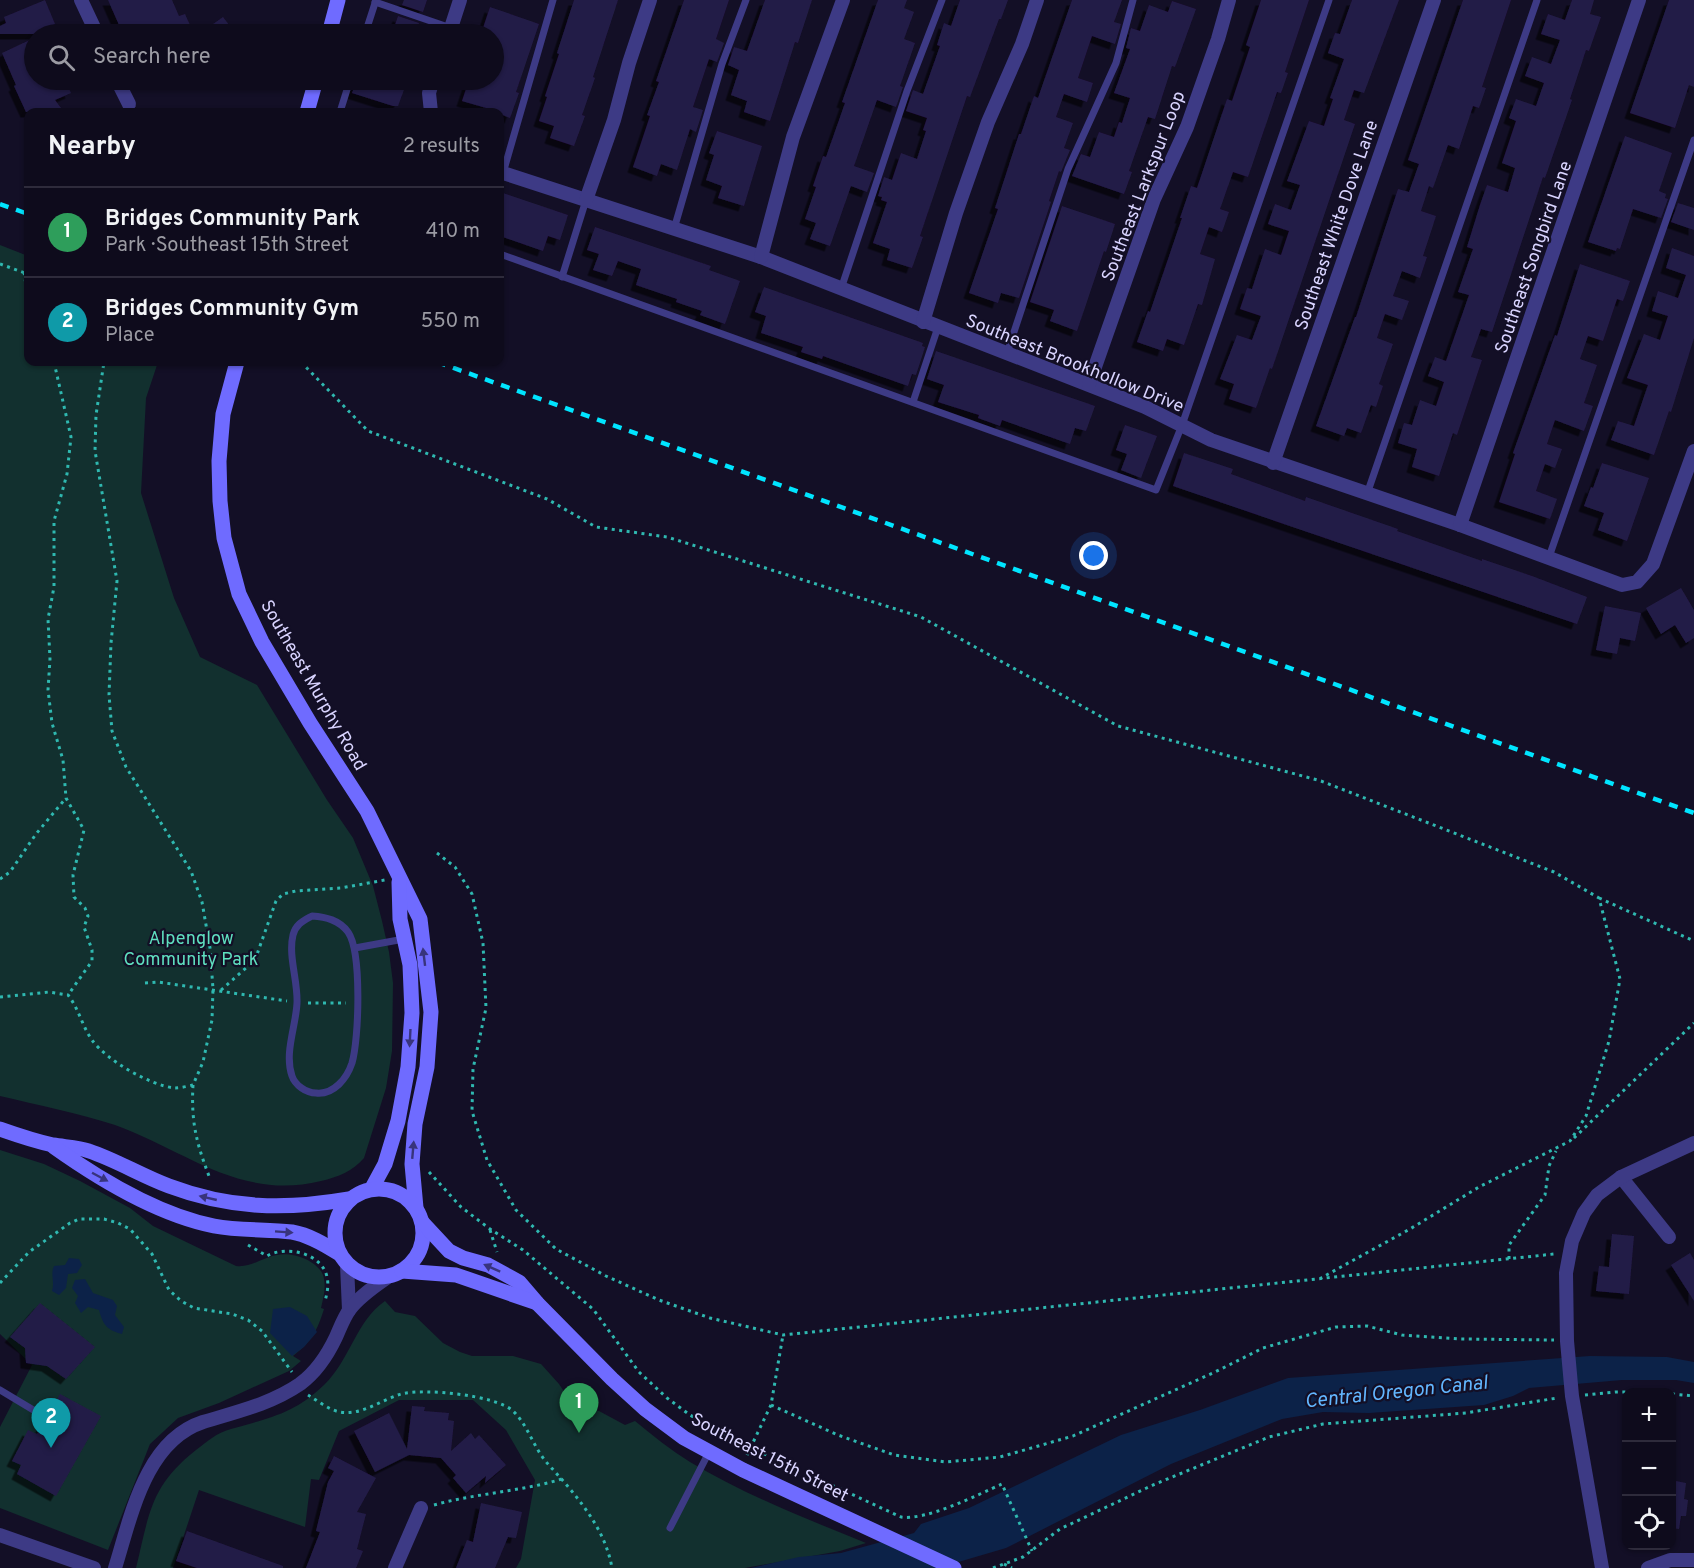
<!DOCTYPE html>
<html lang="en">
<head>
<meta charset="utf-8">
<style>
  :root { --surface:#0e0b1c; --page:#171425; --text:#f1f3f6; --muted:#9b9ba3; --line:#2e2b3b; --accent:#d93025 }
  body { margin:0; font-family:Overpass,sans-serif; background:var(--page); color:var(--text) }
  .controls { position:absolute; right:18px; bottom:18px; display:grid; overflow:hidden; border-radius:12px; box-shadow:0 2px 4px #0004 }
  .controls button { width:54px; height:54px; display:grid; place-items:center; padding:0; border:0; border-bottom:2px solid var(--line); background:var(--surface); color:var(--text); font:30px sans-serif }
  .you { position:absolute; left:1094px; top:556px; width:21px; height:21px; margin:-15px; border:4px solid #fff; border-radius:50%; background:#1a73e8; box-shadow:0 0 0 9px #1a73e833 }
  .badge { display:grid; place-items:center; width:39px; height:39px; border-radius:50%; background:var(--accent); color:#fff; font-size:20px; font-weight:700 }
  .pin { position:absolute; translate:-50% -50px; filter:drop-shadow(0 2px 3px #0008) }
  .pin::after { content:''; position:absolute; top:32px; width:21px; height:18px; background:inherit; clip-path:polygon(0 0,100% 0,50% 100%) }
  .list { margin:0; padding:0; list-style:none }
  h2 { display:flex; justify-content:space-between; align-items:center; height:78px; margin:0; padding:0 24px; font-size:26px }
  h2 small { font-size:20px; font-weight:400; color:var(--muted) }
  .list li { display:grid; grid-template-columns:39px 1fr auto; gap:18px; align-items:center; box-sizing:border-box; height:90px; padding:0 24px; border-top:2px solid var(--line) }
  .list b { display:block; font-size:22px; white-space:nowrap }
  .list p { margin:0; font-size:20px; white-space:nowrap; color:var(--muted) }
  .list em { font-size:20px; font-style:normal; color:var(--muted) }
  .icon { flex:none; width:33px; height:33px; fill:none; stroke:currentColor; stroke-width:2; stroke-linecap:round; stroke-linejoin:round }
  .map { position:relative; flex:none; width:1694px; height:1568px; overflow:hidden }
  .search { position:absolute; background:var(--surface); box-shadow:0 2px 4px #0004; left:24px; top:24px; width:480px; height:66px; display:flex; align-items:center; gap:15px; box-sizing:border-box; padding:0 21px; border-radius:33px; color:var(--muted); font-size:22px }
  .panel { position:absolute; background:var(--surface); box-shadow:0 2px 4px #0004; left:24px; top:108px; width:480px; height:258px; border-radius:12px }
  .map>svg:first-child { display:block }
  .green { fill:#12302f }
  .water { fill:#0c2248 }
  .building { fill:#241b47; filter:url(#shadow) }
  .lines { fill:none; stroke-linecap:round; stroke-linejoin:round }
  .path { stroke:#2fb8b0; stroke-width:3; stroke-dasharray:3 4.5; stroke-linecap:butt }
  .service { stroke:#3d3a85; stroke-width:7 }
  .minor { stroke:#3d3a85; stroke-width:14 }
  .secondary { stroke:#6f6bff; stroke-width:15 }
  .rail { stroke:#00e5ff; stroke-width:4.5; stroke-dasharray:9 8; stroke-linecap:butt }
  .oneway { fill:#38347d }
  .labels { text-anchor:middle; stroke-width:4.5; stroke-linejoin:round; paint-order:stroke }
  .street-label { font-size:18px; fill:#d9d4ff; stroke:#130f26 }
  .park-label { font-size:18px; fill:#5fe0c0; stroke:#130f26 }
  .water-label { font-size:20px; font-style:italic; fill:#62b6ff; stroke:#130f26 }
</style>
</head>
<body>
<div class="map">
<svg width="1694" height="1568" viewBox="0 0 1694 1568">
  <defs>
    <filter id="shadow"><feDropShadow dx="-5.5" dy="5.5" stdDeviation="0" flood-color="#0009"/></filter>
  </defs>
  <rect width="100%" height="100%" fill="#130f26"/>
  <g class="green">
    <path d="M0,245L28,256V362H158L146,398L141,493L174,598L200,657L257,685L327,800L353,838L373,886L382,921L389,952L393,983L392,1051L386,1088L364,1158C353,1171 338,1177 321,1181C240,1201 185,1150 115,1125C78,1113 38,1105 0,1096Z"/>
    <path d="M0,1150L44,1164L80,1181L130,1208L153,1226L236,1266C251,1268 263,1257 277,1255C293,1251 322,1262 324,1279C326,1289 323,1299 321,1308L324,1309C317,1331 312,1341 293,1356L301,1361L289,1371L219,1403L178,1418L150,1444L108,1550L0,1508V1427L32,1365L0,1334Z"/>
    <path d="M385,1301L395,1312L415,1316L443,1343L460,1352L472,1356H513L541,1364L559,1384L573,1405L599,1411L625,1425L635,1421C653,1436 671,1450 690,1462C745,1495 807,1519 866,1543L840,1551L745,1568H516L521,1559L535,1480L506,1430L473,1400H399L339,1431L319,1480L311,1479L305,1527L199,1490L173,1568H136C149,1515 150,1486 196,1450C208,1441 216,1433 231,1429C269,1418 294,1414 324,1385C350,1360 356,1321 385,1301Z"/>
  </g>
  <g class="water">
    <path d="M69,1258L79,1259L82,1265L77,1273L68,1274L66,1288L59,1295L52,1291C55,1282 50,1274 54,1266L65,1265Z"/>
    <path d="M85,1279L93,1293L113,1300L117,1306L115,1315L124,1327L122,1334C107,1330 103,1325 99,1310L88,1307L81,1313L75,1303L78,1296L72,1288L75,1280Z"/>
    <polygon points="290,1307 307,1316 317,1332 304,1347 292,1356 270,1333 273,1309"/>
    <polygon points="1590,1356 1667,1357 1694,1362 1694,1383 1676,1380 1622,1380 1529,1388 1513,1396 1484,1405 1369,1413 1323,1412 1282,1419 1171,1464 1006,1548 938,1568 751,1568 799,1557 841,1553 914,1533 921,1524 969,1508 1121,1435 1200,1410 1288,1378"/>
  </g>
  <g class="building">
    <polygon points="45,0 55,24 49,27 53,34 0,34 0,26 6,23 4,17"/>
    <polygon points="108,0 172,0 179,16 185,14 194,34 123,34"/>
    <polygon points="404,0 427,0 423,12 402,5"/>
    <polygon points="574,0 618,0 593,77 595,78 582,115 585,116 574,146 550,138 554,126 539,121 547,97 545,96 559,54 557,53"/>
    <polygon points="684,0 729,0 716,39 724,43 717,62 709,59 693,107 703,110 696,132 690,129 677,170 661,164 657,176 633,167 650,116 647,115 659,82 656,81"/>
    <polygon points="765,0 812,0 798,43 795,42 770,121 744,112 747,101 731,95 739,70 728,65 734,47 747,51"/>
    <polygon points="878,0 907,0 904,8 914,12 904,39 915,43 900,86 903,87 896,107 877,100 854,166 874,173 867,192 851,186 830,246 810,239 816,223 805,219 816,187 813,186 823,156 826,157 845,103 842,102"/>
    <polygon points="960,0 1008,0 1001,19 999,19 970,97 967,96 920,236 923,237 912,268 887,260 890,249 873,243 887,202 881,200 882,197 878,196 884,177 892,180 901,153 917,159 926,131 923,130 927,118 906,111 913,90 923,94 940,46 937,45 944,23 951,26"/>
    <polygon points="1072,0 1122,0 1114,22 1121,24 1115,44 1092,36 1078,78 1093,83 1087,102 1064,94 1056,117 1073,123 1064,148 1070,150 1061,172 1059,171 1049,201 1051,202 1019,298 1001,293 998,303 969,293 998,209 995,208 1019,134 1021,134 1034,96 1038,98"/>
    <polygon points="1261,0 1309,0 1285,72 1288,73 1281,93 1277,92 1248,177 1233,172 1220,209 1229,212 1222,232 1209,227 1200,254 1215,259 1202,305 1198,304 1184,345 1167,339 1163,351 1137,342 1148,311 1150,312 1182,218 1180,218 1191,186 1197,188 1227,99 1232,101 1250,47 1246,45"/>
    <polygon points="1352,0 1399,0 1364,93 1354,90 1344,120 1355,124 1272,369 1270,368 1256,408 1229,399 1234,384 1220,379 1237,335 1252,340 1261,316 1240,309 1247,288 1252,289 1265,249 1281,255 1289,231 1268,224 1275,204 1291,210 1300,185 1287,181 1309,121 1324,126 1333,99 1330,98 1344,59 1328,53 1335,33 1340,34"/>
    <polygon points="1463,0 1511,0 1482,87 1486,88 1479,108 1473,106 1459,149 1448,145 1433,188 1429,186 1421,211 1436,216 1423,256 1427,257 1420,278 1402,271 1393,296 1409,301 1402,320 1385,314 1377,338 1393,344 1379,384 1383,386 1376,407 1371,405 1361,433 1347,428 1344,436 1316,426 1355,317 1356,317 1398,189 1409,192 1419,164 1408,160"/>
    <polygon points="1572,0 1594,0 1590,14 1601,17 1589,51 1586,50 1570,99 1572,100 1545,178 1543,177 1492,332 1481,329 1471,357 1482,360 1457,435 1453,433 1439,476 1412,467 1417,449 1398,443 1404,423 1412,425 1420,400 1436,406 1444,382 1428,376 1435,357 1446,361 1469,295 1458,292 1473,249 1467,247 1480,205 1487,185 1508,192 1515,168 1502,163 1516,121 1509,118 1516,99 1536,106 1544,83 1525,76 1532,57 1551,64 1560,40 1541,34 1548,14 1565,20"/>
    <polygon points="1669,0 1694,0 1694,87 1689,85 1675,128 1630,113"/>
    <polygon points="1172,1 1196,9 1175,67 1172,66 1155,119 1148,117 1129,171 1132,172 1124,194 1072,176 1081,154 1090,157 1099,132 1114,137 1119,122 1122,123 1130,98 1114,93 1130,49 1126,48 1131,28 1140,31 1149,5 1168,12"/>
    <polygon points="490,7 539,24 516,92 519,93 510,118 500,114 500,112 462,101 469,80 494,80 494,34 481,34"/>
    <polygon points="398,16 419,23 415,34 392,34"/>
    <polygon points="223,17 236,34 199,34"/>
    <polygon points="34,38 34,80 65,80 71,93 55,100 64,112 26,112 14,86 16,85 2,53"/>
    <polygon points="357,80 383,80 405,87 398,106 393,106 352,93"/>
    <polygon points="717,131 762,146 744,206 718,198 722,186 706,180 714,155 709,153"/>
    <polygon points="1625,136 1672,153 1659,191 1666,194 1665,198 1668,199 1661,218 1633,209 1620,249 1617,248 1616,251 1588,242"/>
    <polygon points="500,192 568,215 560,240 548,236 543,251 500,236 504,221 500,219"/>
    <polygon points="1678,203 1694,208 1694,230 1671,222"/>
    <polygon points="1062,206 1115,224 1106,252 1104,251 1077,331 1050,321 1054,310 1030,302"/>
    <polygon points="595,227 711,266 709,270 740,281 725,324 700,315 702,311 676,302 677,299 636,285 641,269 618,261 612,276 593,270 599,254 587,250"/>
    <polygon points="1672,248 1694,256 1694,338 1671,412 1669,411 1654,455 1611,440 1618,421 1634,426 1648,385 1627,378 1644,334 1660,340 1668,316 1652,311 1658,291 1678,298 1686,275 1666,268"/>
    <polygon points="1580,264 1630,281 1623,301 1617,299 1603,341 1588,336 1580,359 1597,365 1584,403 1593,406 1584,431 1555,420 1547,444 1562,449 1555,468 1545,464 1536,491 1557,499 1550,519 1499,502 1515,454 1513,453 1555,335 1557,336"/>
    <polygon points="764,287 923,343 922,346 925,347 916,375 912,374 908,386 823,356 822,359 801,352 803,347 761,333 766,316 755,312"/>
    <polygon points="936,351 1095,406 1086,431 1075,428 1070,444 1002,420 1000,426 978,418 979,415 938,402 944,385 927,379"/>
    <polygon points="1125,425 1157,436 1141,478 1121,470 1127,454 1116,450"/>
    <polygon points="1184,453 1233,469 1231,474 1305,501 1306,497 1398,529 1397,531 1482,561 1482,559 1532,576 1587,597 1577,624 1173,486"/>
    <polygon points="1602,463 1649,478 1627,541 1598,530 1604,513 1584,506 1591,487 1593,488"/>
    <polygon points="1681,588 1694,610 1694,638 1686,643 1675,625 1661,634 1646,608"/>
    <polygon points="1605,606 1641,613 1635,641 1620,638 1617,654 1596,650"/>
    <polygon points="1612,1234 1634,1236 1629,1294 1596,1291 1599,1266 1609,1267"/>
    <polygon points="1690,1253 1694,1260 1694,1301 1671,1265"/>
    <polygon points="40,1303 95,1347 66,1379 47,1366 26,1363 25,1348 10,1337"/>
    <polygon points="60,1394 101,1416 56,1496 17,1474 21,1465 12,1461 28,1430 37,1434"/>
    <polygon points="412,1406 425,1407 424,1411 449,1413 448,1420 454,1421 451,1451 471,1433 475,1439 479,1435 506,1465 485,1483 486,1476 466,1493 453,1478 456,1475 441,1458 409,1455 375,1472 354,1431 389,1413 407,1449"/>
    <polygon points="334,1456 376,1478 357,1512 366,1514 357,1549 363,1551 356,1568 306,1568 320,1532 316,1531 328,1482 334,1471 328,1468"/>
    <polygon points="1671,1480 1686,1483 1684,1499 1688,1500 1686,1516 1681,1516 1679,1529 1671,1528"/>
    <polygon points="481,1503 522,1512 516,1538 508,1537 495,1568 456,1568 467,1540 473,1542"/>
    <polygon points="187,1531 283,1566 283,1568 197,1568 176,1561"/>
  </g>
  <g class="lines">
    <g class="path">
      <polyline points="0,264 28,274"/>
      <polyline points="24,272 28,298"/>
      <polyline points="54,362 71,437 67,474 54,521 54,587 48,619 50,659 48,690 52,723 63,760 66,798 84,830 73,875 74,897 85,908 88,916 84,927 92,950 92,961 68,995"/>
      <polyline points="301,362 368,431 547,499 596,527 667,537 921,617 1118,726 1321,781 1554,872 1599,898 1620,979 1609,1041 1586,1116 1570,1141 1479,1187 1410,1229 1321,1278"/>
      <polyline points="437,853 455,867 472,894 483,943 486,1008 473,1069 472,1111 487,1160 516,1210 556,1249 606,1276 659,1300 710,1318 783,1335 1554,1254"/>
      <polyline points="0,879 10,872 36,834 66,798"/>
      <polyline points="1599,898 1694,941"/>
      <polyline points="145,983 158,982 287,1001"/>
      <polyline points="221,990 255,960 276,901 283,894 296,891 341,888 385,880"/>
      <path d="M0,997L49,992L68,995C79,1009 82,1026 92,1040C106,1060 151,1086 175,1088C181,1088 188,1086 193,1085L203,1062L212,1020L213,989L210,948L202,902L191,871L126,767L112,731L109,695L111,643L117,581L95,451L96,415L104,362"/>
      <polyline points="308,1003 346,1003"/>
      <path d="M193,1085C191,1121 196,1142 209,1176"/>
      <polyline points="1574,1138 1694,1023"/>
      <path d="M429,1172L461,1207L490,1229L523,1250L593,1309L639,1372L667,1398L690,1415L734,1440L901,1517C926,1521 977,1495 1002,1484L1032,1551"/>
      <polyline points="490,1230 497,1252"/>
      <path d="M248,1245L267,1256C286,1245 322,1253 327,1277C329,1285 327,1294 325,1301"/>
      <polyline points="1509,1259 1509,1245 1545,1195 1549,1166 1556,1151"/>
      <polyline points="0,1283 29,1252 70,1223 79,1219 104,1219 118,1223 130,1229 152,1254 169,1290 181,1301 194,1308 232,1314 248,1320 262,1331 292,1372"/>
      <polyline points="1672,1394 1694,1396"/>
      <path d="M308,1395C318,1401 329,1410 340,1412C361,1416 381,1400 401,1394C423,1388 496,1395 513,1411C528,1425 534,1449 548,1464C575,1494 605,1527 612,1568"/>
      <polyline points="1585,1395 1615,1392 1655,1392"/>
      <polyline points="771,1405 838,1435 894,1455 946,1462 1000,1457 1073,1436 1215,1372 1263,1348 1336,1327 1367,1326 1402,1335 1461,1339 1554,1340"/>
      <polyline points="747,1455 771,1405 783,1335"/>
      <path d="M434,1505C477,1493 519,1492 562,1479"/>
      <polyline points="1004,1564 1012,1568"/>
      <polyline points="993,1568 1023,1557 1060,1529 1153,1485 1269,1437 1323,1424 1466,1413 1557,1398"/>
    </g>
    <g class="service">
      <polyline points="375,2 451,28"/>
      <polyline points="365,34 376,0"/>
      <polyline points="340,112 350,80"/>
      <polyline points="503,173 553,0"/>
      <polyline points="674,229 722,64 746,0"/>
      <polyline points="500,254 1156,490 1182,425 1329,0"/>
      <polyline points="562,277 586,200"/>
      <polyline points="841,289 907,91 942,0"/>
      <polyline points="1007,353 1068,169 1116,63 1133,0"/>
      <polyline points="913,402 938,327"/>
      <polyline points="1367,494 1537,0"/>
      <polyline points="1549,557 1694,140"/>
      <path d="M312,916C326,917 339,920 348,932C362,952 359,1039 352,1063C347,1078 334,1095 316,1093C306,1093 295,1085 292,1076C284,1053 296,1026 297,1003C298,981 288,956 293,935C296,924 303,921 312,916Z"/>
      <polyline points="355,948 404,939"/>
      <polyline points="0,1390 40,1414"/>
      <polyline points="670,1528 709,1452"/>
    </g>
    <g class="minor">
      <polyline points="81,0 97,34"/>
      <polyline points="449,34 460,0"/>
      <polyline points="117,80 129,104"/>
      <polyline points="431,112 429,93 433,80"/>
      <polyline points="500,172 761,257 1145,407 1211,440 1460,525 1622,585 1637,582 1653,564 1694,451"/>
      <polyline points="586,200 614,120 629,63 650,0"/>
      <polyline points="761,257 793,137 843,0"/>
      <polyline points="923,322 956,213 988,122 1022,44 1037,0"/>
      <polyline points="1089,384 1154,199 1187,127 1218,39 1229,0"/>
      <polyline points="1273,463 1434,0"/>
      <polyline points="1460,525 1639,0"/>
      <polyline points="1621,1177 1669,1237"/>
      <polyline points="347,1265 349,1310"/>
      <polyline points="0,1535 94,1568"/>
      <path d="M115,1568C131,1517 145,1441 203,1422C236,1412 271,1404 300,1384C315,1373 328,1354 336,1337C340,1328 344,1317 350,1309C360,1296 375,1286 388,1277"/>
      <polyline points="395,1568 421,1508"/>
      <polyline points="1602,1568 1572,1396 1567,1341 1566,1273 1572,1241 1584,1213 1597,1195 1621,1177 1694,1143"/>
      <polyline points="1648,1568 1670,1560 1694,1560"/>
    </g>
    <g class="secondary">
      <polyline points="329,34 338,0"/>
      <polyline points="307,112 316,80"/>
      <polyline points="237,362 223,414 219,461 220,501 224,538 239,594 262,642 310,723 367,811 420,919 431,1012 427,1067 415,1124 412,1164 416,1208"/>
      <path d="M0,1129C17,1135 35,1141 53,1145C64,1147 78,1147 89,1151C116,1160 142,1176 169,1186C230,1209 285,1210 349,1199"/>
      <path d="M54,1147C99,1179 159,1215 214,1226C240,1231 266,1229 292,1232C309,1235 324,1244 338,1253"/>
      <polyline points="372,1188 385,1164 398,1121 408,1067 412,1013 410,965 400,919 399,882"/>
      <circle cx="379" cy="1233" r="44"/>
      <polyline points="422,1222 449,1251 463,1258 488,1265 519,1282 537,1303 612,1379 645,1409 684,1438 743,1470 954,1568"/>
      <polyline points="402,1271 456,1275 537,1303"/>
    </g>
    <g class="rail">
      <polyline points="0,204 28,214"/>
      <polyline points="437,362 1694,813"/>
    </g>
  </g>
  <defs><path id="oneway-solid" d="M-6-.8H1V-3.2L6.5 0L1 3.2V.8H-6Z" transform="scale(1.5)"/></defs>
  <g class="oneway">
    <use href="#oneway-solid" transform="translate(424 957) rotate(-97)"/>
    <use href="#oneway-solid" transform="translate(410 1038) rotate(93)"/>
    <use href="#oneway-solid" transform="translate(413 1150) rotate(-85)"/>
    <use href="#oneway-solid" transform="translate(100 1177) rotate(28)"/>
    <use href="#oneway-solid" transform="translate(208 1198) rotate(-167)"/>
    <use href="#oneway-solid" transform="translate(284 1232) rotate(4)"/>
    <use href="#oneway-solid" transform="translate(492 1268) rotate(-156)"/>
  </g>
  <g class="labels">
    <g class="street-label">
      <text transform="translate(1143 186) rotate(-69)" y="6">Southeast Larkspur Loop</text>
      <text transform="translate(1336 225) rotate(-71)" y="6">Southeast White Dove Lane</text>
      <text transform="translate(1533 257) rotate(-71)" y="6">Southeast Songbird Lane</text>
      <text transform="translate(1075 363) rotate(22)" y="6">Southeast Brookhollow Drive</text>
      <text transform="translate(314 685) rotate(60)" y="6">Southeast Murphy Road</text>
      <text transform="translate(770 1457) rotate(27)" y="6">Southeast 15th Street</text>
    </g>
    <g class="park-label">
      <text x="191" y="944">Alpenglow<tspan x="191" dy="21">Community Park</tspan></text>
    </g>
    <g class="water-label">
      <text transform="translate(1396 1391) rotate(-6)" y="7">Central Oregon Canal</text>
    </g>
  </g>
</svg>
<div class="controls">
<button>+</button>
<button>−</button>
<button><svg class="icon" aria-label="locate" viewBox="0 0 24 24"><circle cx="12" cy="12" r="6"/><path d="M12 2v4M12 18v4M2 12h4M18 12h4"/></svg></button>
</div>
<div class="you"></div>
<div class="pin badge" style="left:579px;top:1433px;background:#2e9e5b">1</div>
<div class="pin badge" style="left:51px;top:1448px;background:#0f9aa8">2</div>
<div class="search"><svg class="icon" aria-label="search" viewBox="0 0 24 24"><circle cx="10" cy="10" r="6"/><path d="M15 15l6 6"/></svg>Search here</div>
<section class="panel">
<h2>Nearby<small>2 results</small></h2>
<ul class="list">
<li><span class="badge" style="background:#2e9e5b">1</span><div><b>Bridges Community Park</b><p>Park · Southeast 15th Street</p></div><em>410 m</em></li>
<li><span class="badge" style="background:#0f9aa8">2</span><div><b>Bridges Community Gym</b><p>Place</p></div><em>550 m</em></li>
</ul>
</section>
</div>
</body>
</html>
